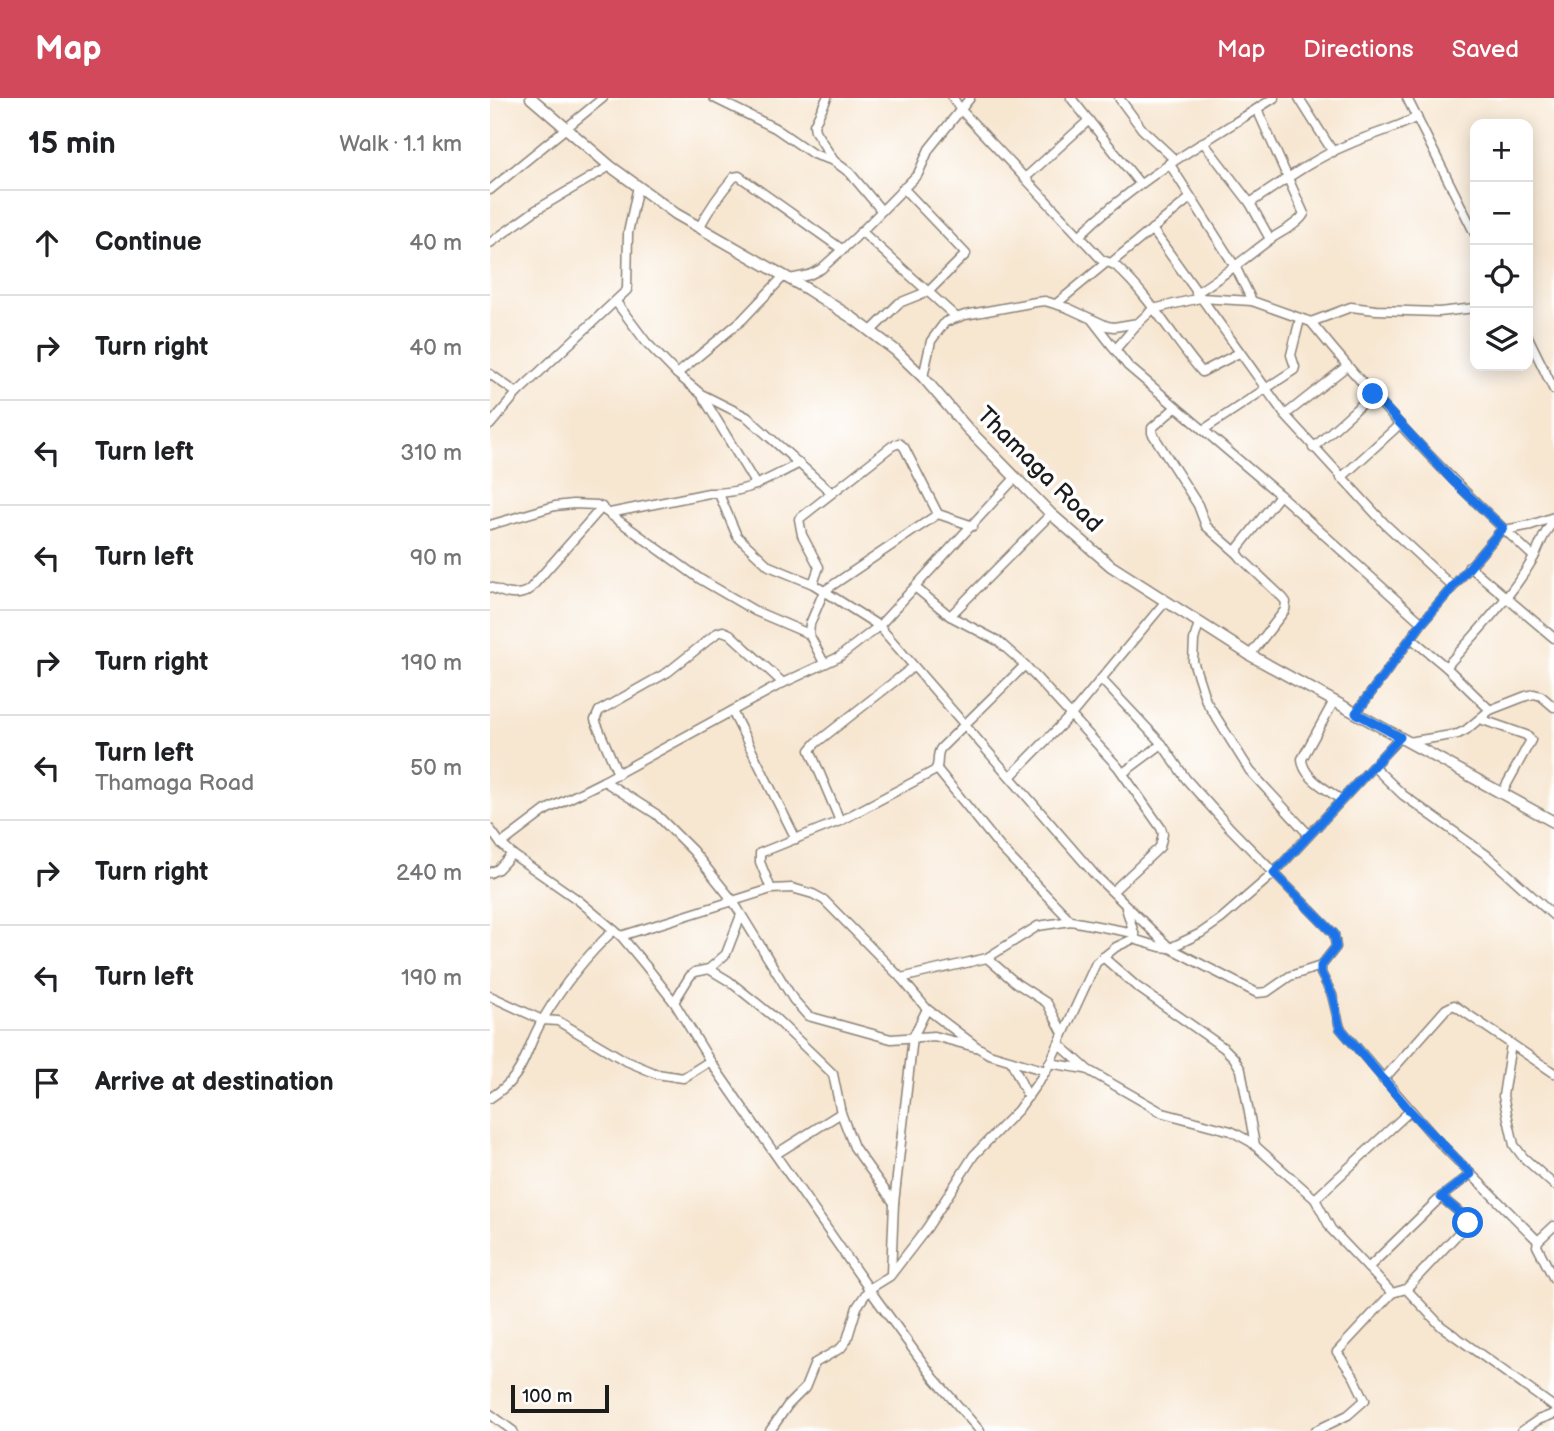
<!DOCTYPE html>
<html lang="en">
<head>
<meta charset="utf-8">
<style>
  :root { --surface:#fff; --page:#f2f2f2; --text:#202124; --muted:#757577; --line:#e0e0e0; --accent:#d1495b }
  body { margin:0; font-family:"Balsamiq Sans",sans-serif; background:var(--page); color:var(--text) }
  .controls { position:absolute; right:21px; top:21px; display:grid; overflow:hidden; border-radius:14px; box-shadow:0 4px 18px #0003 }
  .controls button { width:63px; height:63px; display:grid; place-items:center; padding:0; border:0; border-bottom:2px solid var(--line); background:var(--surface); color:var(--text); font:35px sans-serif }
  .scale { position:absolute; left:21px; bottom:18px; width:98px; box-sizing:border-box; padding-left:7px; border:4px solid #1c1c1c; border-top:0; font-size:19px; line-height:24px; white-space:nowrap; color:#1c1c1c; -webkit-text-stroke:5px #fff; paint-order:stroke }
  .stop { position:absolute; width:21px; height:21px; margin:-16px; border:5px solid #1a73e8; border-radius:50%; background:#fff }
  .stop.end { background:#1a73e8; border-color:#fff; box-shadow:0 2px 7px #0008 }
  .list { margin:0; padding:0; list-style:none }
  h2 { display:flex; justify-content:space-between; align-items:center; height:91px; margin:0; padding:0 28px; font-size:30px }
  h2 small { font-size:23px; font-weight:400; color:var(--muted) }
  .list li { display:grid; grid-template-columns:46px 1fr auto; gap:21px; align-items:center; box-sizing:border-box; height:105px; padding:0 28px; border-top:2px solid var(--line) }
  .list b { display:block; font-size:26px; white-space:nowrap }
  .list p { margin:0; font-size:23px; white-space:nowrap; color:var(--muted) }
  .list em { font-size:23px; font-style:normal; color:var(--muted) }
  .icon { flex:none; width:38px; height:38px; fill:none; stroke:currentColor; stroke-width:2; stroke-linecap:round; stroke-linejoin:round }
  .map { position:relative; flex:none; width:1064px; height:1333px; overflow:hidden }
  header { display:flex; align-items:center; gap:42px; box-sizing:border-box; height:98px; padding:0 35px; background:var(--accent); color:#fff }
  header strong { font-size:33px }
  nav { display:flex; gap:38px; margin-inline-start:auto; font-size:24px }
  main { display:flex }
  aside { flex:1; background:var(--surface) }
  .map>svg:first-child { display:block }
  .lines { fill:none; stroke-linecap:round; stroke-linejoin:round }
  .minor-casing { stroke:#8a8176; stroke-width:11 }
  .major-casing { stroke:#8a8176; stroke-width:13 }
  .minor { stroke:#fff; stroke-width:8 }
  .major { stroke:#fff; stroke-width:10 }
  .route { stroke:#1a73e8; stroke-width:9 }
  .labels { text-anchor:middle; stroke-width:7; stroke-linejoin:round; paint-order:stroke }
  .street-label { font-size:24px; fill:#1c1c1c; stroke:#fff }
</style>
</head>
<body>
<header>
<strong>Map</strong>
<nav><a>Map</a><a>Directions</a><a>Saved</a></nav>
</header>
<main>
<aside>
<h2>15 min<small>Walk · 1.1 km</small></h2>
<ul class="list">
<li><svg class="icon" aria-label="ahead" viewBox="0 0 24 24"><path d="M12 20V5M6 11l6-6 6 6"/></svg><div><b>Continue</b></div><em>40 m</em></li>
<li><svg class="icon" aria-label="right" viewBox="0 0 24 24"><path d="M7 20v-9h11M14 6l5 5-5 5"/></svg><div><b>Turn right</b></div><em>40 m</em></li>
<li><svg class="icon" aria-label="left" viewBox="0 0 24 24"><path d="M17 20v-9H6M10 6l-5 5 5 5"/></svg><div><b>Turn left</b></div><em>310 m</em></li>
<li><svg class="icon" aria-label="left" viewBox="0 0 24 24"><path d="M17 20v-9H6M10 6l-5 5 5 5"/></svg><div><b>Turn left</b></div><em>90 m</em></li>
<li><svg class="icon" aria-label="right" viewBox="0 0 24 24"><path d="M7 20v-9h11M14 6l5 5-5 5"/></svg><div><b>Turn right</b></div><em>190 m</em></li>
<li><svg class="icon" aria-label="left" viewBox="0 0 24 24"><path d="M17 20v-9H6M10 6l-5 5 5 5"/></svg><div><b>Turn left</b><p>Thamaga Road</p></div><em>50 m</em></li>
<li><svg class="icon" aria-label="right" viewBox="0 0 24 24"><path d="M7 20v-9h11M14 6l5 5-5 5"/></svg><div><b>Turn right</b></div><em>240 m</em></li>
<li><svg class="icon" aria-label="left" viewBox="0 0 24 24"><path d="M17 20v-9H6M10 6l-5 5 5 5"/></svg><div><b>Turn left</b></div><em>190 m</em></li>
<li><svg class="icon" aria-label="arrive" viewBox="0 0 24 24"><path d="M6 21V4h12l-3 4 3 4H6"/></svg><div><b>Arrive at destination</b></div></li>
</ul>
</aside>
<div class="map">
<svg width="1064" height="1333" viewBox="0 0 1064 1333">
  <rect width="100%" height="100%" fill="#fff"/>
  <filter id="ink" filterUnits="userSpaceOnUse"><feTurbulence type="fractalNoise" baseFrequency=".0143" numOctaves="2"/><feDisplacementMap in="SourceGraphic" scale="14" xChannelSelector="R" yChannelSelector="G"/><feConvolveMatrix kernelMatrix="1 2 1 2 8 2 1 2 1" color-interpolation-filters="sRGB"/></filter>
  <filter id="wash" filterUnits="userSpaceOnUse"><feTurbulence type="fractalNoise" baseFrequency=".00686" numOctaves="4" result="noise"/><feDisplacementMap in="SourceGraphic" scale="28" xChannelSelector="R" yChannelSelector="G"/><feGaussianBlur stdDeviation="1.57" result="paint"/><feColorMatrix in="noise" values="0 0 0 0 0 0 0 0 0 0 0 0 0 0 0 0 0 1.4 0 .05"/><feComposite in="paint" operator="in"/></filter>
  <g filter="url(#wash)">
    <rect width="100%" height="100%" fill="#f7e6d0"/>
  </g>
  <g filter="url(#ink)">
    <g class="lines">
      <g class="minor-casing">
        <g id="minor">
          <polyline points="224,0 285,30 323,56 344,63 360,75 391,112"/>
          <polyline points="337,0 324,27 325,33 344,63"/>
          <path d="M463,0L470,11L612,162C617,164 623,165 627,169C660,199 683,240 712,274L749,255"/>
          <polyline points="581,0 650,86"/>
          <polyline points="629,0 652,31 684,61"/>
          <polyline points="809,0 843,54"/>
          <polyline points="917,0 985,136"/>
          <polyline points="713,44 760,105 780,141"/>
          <polyline points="679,65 746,170 762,203"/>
          <polyline points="535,80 599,22"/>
          <polyline points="0,92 113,0"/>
          <path d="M760,105C791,85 823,61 857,47C881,36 903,32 927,19"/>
          <path d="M209,130C219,111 230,95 244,79L249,78L353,152"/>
          <polyline points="662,131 795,317 895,426 963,489"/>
          <polyline points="371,133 466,219"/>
          <path d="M589,138C647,81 717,43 784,0"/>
          <polyline points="0,145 46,112 120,68"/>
          <polyline points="621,165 700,100"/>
          <polyline points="300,181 319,177 331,171 365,140 428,76 439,51 480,0"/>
          <path d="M706,195C732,179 754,161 778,143C789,134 807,128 814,116L767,11"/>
          <polyline points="126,204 156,244 187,276 211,296 257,319 342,395"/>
          <polyline points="566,206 617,164"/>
          <polyline points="603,223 638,268 790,397 748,450 748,456 752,461 793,500 796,504 795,512 760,557"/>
          <path d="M821,224C889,308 964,386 1044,459"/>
          <polyline points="381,233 409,205 439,193 476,156 413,90"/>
          <polyline points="1038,239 1064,292"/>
          <polyline points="625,252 648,225"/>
          <polyline points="0,276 27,295"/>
          <polyline points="187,276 252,222 294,178"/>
          <polyline points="433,279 441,243 455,224 475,217 546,204 555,203 578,210 617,228 624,229 648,225 663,211 710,200 762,203 821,224 861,209 886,212 949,214 985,210"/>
          <polyline points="213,299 266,387"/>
          <polyline points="686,309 662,330 662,335 708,407 716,428 748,456"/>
          <polyline points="795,317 857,268"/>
          <polyline points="0,327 27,295 137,192 138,135 148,88"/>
          <polyline points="713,332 804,272 805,269 801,257 810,221"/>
          <polyline points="823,350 883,296"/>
          <polyline points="851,380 909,327"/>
          <polyline points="229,396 247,438 279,468 323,486 389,528 605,777 680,850 767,895 777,894 800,878 831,868"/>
          <polyline points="790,397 932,525"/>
          <path d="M120,415L219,395C256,396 276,382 308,366"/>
          <polyline points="0,427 65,408 83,406 107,407 210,481 265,513 319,536"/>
          <polyline points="1015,432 1041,427 1064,419"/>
          <polyline points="979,468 1064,540"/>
          <polyline points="323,486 329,469 312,437 309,421 402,348 409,345 414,349 448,416"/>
          <path d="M0,489C13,495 26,500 39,492L112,409"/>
          <polyline points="426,490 460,518 508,543 535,567 628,669 671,730 673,736 670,749 623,793"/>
          <polyline points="460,518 561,416"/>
          <polyline points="709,525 704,542 703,563 716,603 760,673 819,737"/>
          <polyline points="921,540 956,569 1000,612"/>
          <polyline points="334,565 319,536 320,526 334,493 448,416 483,428"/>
          <path d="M956,569C986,535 1020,500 1043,461C1051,447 1052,436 1064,423"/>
          <polyline points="611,581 672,646 696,681 739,729 844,836 846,849 831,868 831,875 842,897 850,930 945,1040 1048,1143"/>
          <path d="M844,603L812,661C813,680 837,691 851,702"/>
          <polyline points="242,613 306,741"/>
          <polyline points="866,615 932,525 1013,430"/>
          <polyline points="990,621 1036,637 1041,642 1012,695"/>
          <polyline points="918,644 968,636 976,632 1000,612 1036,598 1044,596 1051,598 1064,609"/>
          <polyline points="883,668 913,697 998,758 1064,818"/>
          <polyline points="447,671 511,750 581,823"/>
          <polyline points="633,675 672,646"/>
          <polyline points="128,676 105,622 109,613 178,574 227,535 233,533 240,536 293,585"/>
          <polyline points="521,678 582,616 675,504"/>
          <polyline points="114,683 166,716 203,753 243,803 303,901 318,918 401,941 444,938 485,949"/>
          <polyline points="350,723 320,652 326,645 423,569"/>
          <polyline points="0,731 11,746 22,756 88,802 131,838 156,868 184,904 220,963 379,1191 444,1280 490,1333"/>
          <polyline points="11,746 56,712 114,683 293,585 349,559 389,528 526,379"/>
          <polyline points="0,775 8,771 22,756"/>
          <path d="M281,791L270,764V755L350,723L444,673C451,667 445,657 451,650L535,567"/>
          <polyline points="636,810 645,838"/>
          <polyline points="131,838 281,791 302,790 323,796 334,802 411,880 437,911 487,949 499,956 556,973"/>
          <polyline points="613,859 646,888 734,950 744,960 751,972 765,1047"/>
          <polyline points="497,860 526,885 557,905 573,935"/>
          <polyline points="219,871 239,883 284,919 343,976 351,1015 364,1049 404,1105"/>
          <polyline points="411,880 497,860 548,828 581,823 644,835"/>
          <polyline points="0,898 52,922 68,923 134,962 167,976 193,980 220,963"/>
          <polyline points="184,904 200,878 205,874 219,871 236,856 251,817"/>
          <polyline points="569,946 598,972 673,1015 741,1033 761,1044 825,1101 841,1131 902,1195"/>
          <polyline points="1021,946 1013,998 1024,1047 1033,1059 1064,1087"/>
          <polyline points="521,963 538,999"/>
          <polyline points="559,965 595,971"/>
          <polyline points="893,982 956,911 964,907 1064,975"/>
          <path d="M0,1000C38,976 33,954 53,921C72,889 97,857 124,832"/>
          <polyline points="286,1056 351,1015"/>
          <polyline points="825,1101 920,1013"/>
          <polyline points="1064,1128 1048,1143 1047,1148 1064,1181"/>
          <polyline points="878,1170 951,1099 981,1076"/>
          <polyline points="401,1176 404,1105 423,939 437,911"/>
          <polyline points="916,1191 977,1126 975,1119 951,1099"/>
          <polyline points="0,1316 23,1333"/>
          <polyline points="280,1333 298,1307 315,1290 325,1265 351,1250 357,1242 367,1209 379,1191 400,1178 437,1130 484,1057 528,1012 556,973 606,865 626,849 643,841 670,849 680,850 711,835 731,821 784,775 910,639"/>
          <polyline points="825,1333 858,1317 875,1302 864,1279 847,1254 902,1195 916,1191 951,1228 1064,1309"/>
          <polyline points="1032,1333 1048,1322 1064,1316"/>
        </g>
      </g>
      <g class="major-casing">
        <polyline id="major" points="41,0 120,68 186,116 317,191 364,221 405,252 433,279 477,330 561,416 621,468 760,557 1064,724"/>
      </g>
      <use href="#minor" class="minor"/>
      <use href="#major" class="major"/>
    </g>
  </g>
  <g class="lines" filter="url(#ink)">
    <polyline class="route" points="883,296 963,383 1013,430 932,525 866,615 910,639 784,775 844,836 846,849 831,868 831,875 842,897 850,930 920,1013 981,1076 951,1099 975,1119 978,1125"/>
  </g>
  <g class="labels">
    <g class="street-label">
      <text transform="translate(550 371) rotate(45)" y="8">Thamaga Road</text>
    </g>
  </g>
</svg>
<div class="controls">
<button>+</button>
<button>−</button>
<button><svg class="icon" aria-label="locate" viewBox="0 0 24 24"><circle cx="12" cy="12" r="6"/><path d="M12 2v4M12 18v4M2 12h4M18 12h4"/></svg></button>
<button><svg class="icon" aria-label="layers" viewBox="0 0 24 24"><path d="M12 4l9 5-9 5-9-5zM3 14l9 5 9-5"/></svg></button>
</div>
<div class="scale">100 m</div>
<div class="stop" style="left:978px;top:1125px"></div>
<div class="stop end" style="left:883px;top:296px"></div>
</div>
</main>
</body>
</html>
